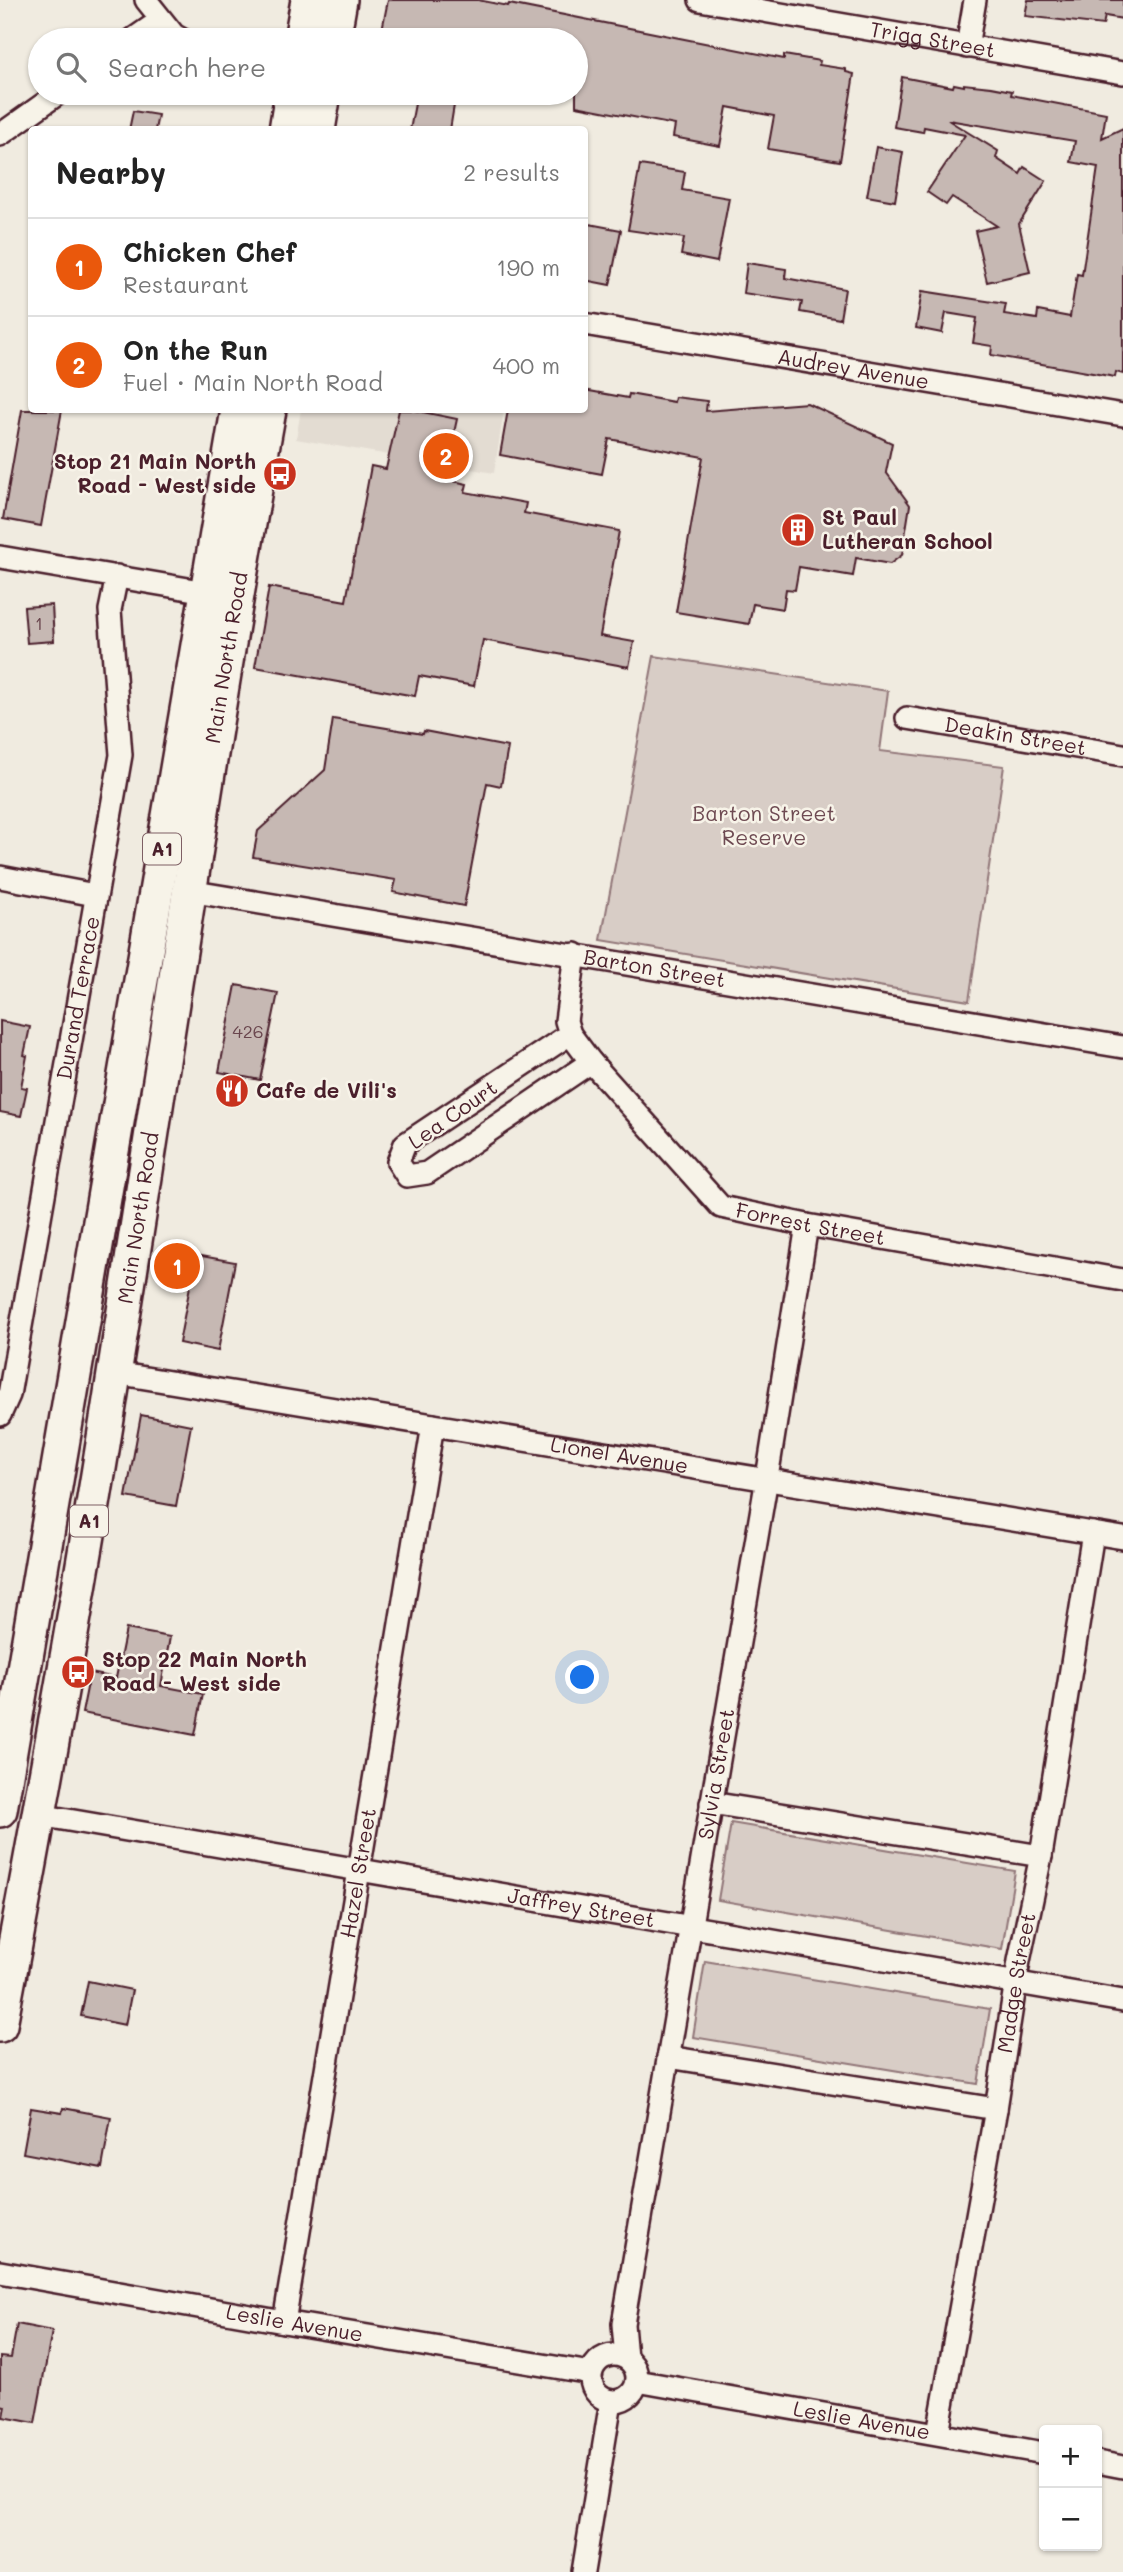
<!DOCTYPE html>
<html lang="en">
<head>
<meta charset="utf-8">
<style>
  :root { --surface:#fff; --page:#f2f2f2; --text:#222; --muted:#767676; --line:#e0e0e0; --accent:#ea580c }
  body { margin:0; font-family:Mali,sans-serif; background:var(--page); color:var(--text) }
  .controls { position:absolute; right:21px; bottom:21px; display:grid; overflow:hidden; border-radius:7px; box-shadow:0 2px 5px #0004 }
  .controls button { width:63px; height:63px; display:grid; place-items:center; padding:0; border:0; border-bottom:2px solid var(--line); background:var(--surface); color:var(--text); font:35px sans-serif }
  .you { position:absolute; left:583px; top:1678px; width:24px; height:24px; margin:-18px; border:5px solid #fff; border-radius:50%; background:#1a73e8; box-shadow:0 0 0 10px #1a73e833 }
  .badge { display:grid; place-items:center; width:46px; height:46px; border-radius:50%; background:var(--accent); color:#fff; font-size:23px; font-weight:700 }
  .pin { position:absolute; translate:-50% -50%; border:4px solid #fff; box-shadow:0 2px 7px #0006 }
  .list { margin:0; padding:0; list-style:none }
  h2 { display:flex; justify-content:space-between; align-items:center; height:91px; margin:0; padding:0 28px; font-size:30px }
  h2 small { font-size:23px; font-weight:400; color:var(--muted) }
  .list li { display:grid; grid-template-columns:46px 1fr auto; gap:21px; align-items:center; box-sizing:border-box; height:98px; padding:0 28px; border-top:2px solid var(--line) }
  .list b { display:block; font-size:26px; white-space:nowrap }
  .list p { margin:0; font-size:23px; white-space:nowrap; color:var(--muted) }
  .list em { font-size:23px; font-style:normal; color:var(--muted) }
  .icon { flex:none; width:38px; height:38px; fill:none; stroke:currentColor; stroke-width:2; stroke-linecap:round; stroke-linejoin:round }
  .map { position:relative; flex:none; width:1123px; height:2572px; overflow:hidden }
  .search { position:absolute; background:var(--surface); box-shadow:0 2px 5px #0004; left:28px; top:28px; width:560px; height:77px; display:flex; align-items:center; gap:18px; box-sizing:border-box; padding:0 24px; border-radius:38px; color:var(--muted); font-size:26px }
  .panel { position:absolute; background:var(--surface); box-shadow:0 2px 5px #0004; left:28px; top:126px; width:560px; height:287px; border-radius:7px }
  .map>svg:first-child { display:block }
  .built { fill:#e3dcd2 }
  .green { fill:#d8cdc6; stroke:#917678; stroke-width:2 }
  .building { fill:#c6b8b3; stroke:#4a1f2b; stroke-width:2 }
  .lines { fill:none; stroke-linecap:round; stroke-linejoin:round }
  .minor-casing { stroke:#4a1f2b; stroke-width:26 }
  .trunk-casing { stroke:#4a1f2b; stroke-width:38 }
  .minor { stroke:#f7f3e8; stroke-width:21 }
  .trunk { stroke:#f7f3e8; stroke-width:33 }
  .labels { text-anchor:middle; stroke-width:5; stroke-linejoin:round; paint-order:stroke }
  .number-label { font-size:18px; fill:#69454d }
  .shield { fill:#f7f3e8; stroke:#7e5f64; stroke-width:2 }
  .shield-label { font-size:19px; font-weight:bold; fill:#4a1f2b }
  .street-label { font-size:21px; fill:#4a1f2b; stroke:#f7f3e8 }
  .poi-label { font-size:21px; font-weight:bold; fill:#4a1f2b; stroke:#f7f3e8; text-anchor:start }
  .park-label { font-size:21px; fill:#6e4a52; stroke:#f7f3e8 }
</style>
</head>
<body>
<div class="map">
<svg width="1123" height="2572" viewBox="0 0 1123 2572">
  <rect width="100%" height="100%" fill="#f0ebe0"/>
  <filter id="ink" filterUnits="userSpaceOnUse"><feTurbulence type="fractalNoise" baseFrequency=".0143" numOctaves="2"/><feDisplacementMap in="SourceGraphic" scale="14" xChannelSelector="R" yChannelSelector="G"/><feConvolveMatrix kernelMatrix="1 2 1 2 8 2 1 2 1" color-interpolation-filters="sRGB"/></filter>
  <g filter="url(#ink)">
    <polygon class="built" points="301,410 504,410 494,473 296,439"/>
    <g class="green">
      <polygon points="654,656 888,691 880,751 1004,766 969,1001 601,940"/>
      <polygon points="731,1823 1015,1871 1002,1949 718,1900"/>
      <polygon points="705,1961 990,2009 978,2084 693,2037"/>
    </g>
    <g class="building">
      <polygon points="388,0 478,0 508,6 509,4 784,59 784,55 820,61 819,65 846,69 846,72 854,74 840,161 768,149 774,116 727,107 720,146 673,137 675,125 576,106 576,40 445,40 421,35 420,40 403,40 381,35"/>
      <polygon points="1028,0 1123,0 1123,19 1105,16 1103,25 1025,16"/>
      <polygon points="902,77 953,87 954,84 964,86 964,84 991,87 1012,91 1011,95 1106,113 1102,138 1123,128 1123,374 1116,372 1115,377 991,355 992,346 973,343 977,318 946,313 942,333 916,328 922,291 1006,304 1004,314 1037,319 1038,311 1070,317 1077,274 1082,275 1098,167 1071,162 1075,141 948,120 998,151 996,158 1020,174 1024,167 1046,181 1019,224 1030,272 987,282 975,231 997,226 952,197 946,205 927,192 965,135 924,127 923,132 894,127"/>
      <polygon points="417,93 456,93 450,130 410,130"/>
      <polygon points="133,111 158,115 155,130 129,130"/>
      <polygon points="876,147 903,152 895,201 867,196"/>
      <polygon points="640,165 685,172 682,190 729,198 717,262 681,255 684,238 628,230"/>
      <polygon points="584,223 621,230 610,285 584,280"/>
      <polygon points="747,263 786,269 785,278 845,289 840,319 800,312 802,302 743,293"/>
      <polygon points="584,390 628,398 629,394 674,402 675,397 707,401 706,411 807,403 892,443 886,472 910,505 902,555 890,564 856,558 853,576 799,567 795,590 786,589 783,609 753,604 749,624 676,612 703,457 609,439 602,474 500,455 508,410 584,410"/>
      <polygon points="22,410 62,410 41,526 3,519"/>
      <polygon points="399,410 413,410 457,419 444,479 467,484 465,492 526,503 524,513 619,531 600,636 634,642 629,667 483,640 474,686 419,676 415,696 255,667 269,587 346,601 371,466 386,469"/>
      <polygon points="52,605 54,641 27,643 24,607"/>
      <polygon points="333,719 423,734 424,731 508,747 501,786 487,783 464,906 393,892 396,880 253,857 258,831 325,770"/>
      <polygon points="236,985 278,993 260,1080 219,1072"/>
      <polygon points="0,1021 30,1027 24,1055 27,1056 21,1087 27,1088 21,1116 0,1112"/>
      <polygon points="196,1255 235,1262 218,1351 179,1343"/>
      <polygon points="141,1415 191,1425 176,1506 126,1497"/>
      <polygon points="126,1629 170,1637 161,1686 203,1694 195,1735 82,1713 90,1673 116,1678"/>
      <polygon points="88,1981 132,1990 125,2025 81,2016"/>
      <polygon points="31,2108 62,2113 63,2108 111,2117 102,2168 23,2153"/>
      <polygon points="17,2324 52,2331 35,2423 3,2417 5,2406 0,2405 0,2357 11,2358"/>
    </g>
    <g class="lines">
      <g class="minor-casing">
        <g id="minor">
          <polyline points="146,0 174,35 183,40"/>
          <path id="s1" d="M700,0L1123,73"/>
          <polyline points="132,40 161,20"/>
          <polyline points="967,47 975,0"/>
          <polyline points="0,135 59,93"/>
          <path id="s2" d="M584,324L1123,415"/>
          <polyline points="0,557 206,592"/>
          <path id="s3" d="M907,718L1123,755"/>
          <polyline points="0,877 95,895"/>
          <path id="s4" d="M189,891L1123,1047"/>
          <path id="s5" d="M575,954L566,1021L570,1034L591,1062L721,1207L807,1225L1123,1280"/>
          <polyline points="570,1034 405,1144 398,1162 407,1176 427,1173 591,1062"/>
          <path id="s6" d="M115,1373L1123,1538"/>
          <path id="s7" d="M0,1415L9,1395L121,755L110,610L117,576"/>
          <polyline points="711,1803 1041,1856"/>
          <path id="s8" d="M39,1815L1123,2001"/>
          <polyline points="668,2057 996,2109"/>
          <path id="s9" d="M0,2272L284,2322L591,2373"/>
          <path id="s10" d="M284,2322L433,1425"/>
          <circle cx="614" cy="2378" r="23"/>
          <path id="s11" d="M626,2358L623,2324L767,1478L807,1225"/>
          <path id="s12" d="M637,2381L1044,2453"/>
          <path id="s13" d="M938,2433L996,2109L1019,1961L1041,1856L1093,1533"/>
          <polyline points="1097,2462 1123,2467"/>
          <polyline points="583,2572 611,2401"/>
        </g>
      </g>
      <g class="trunk-casing">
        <g id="trunk">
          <polyline points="301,40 308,0"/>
          <polyline points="333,40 340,0"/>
          <polyline points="286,130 292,93"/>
          <polyline points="318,130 324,93"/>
          <polyline points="0,1810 238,410"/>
          <path id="s14" d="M0,2025C41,1807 81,1588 115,1368C166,1049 212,728 269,410"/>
        </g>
      </g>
      <use href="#minor" class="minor"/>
      <use href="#trunk" class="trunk"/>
    </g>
  </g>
  <defs>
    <g id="bus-disc" transform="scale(1.75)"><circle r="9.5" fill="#c8321e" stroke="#f7f3e8"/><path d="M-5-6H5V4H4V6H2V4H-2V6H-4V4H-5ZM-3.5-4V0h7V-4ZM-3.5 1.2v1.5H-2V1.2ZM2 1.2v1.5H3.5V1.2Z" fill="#fff"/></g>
    <g id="building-disc" transform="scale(1.75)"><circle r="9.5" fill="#c8321e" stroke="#f7f3e8"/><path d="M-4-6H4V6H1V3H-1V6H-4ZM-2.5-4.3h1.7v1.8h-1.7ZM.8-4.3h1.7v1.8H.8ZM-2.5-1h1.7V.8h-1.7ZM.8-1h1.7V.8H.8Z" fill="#fff"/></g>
    <g id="restaurant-disc" transform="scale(1.75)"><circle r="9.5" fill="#c8321e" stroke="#f7f3e8"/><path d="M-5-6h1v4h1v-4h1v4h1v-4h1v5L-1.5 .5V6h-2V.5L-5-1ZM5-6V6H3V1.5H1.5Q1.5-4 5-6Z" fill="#fff"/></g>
  </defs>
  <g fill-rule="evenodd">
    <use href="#bus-disc" x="280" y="474"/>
    <use href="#building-disc" x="798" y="530"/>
    <use href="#restaurant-disc" x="232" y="1091"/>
    <use href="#bus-disc" x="78" y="1672"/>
  </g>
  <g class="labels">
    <g class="number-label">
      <text x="39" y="630">1</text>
      <text x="248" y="1038">426</text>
    </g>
    <g class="shield">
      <rect x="143" y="833.5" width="38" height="31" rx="5"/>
      <rect x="70" y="1505.5" width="38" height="31" rx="5"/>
    </g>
    <g class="shield-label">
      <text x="162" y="856">A1</text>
      <text x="89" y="1528">A1</text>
    </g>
    <g class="street-label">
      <text dy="7" stroke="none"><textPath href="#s1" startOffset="236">Trigg Street</textPath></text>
      <text dy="7" stroke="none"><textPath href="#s2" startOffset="273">Audrey Avenue</textPath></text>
      <text dy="7" stroke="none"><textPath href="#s14" startOffset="1386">Main North Road</textPath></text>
      <text dy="7" stroke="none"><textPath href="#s3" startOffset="110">Deakin Street</textPath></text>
      <text dy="7" stroke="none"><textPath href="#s4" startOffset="472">Barton Street</textPath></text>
      <text dy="7" stroke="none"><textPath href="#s7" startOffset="425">Durand Terrace</textPath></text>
      <text transform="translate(453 1115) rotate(-35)" y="7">Lea Court</text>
      <text dy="7" stroke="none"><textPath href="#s14" startOffset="819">Main North Road</textPath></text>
      <text dy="7" stroke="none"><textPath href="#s5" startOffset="402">Forrest Street</textPath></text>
      <text dy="7" stroke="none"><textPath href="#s6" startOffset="511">Lionel Avenue</textPath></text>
      <text dy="7" stroke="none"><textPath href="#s11" startOffset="592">Sylvia Street</textPath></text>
      <text dy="7" stroke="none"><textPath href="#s10" startOffset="455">Hazel Street</textPath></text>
      <text dy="7" stroke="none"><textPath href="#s8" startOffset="550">Jaffrey Street</textPath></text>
      <text dy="7" stroke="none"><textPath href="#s13" startOffset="457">Madge Street</textPath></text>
      <text dy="7" stroke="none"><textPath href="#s9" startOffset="299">Leslie Avenue</textPath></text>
      <text dy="7" stroke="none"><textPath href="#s12" startOffset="228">Leslie Avenue</textPath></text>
    </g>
    <g class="poi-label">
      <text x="256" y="469" text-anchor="end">Stop 21 Main North<tspan x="256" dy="24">Road - West side</tspan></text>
      <text x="822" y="525">St Paul<tspan x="822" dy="24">Lutheran School</tspan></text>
      <text x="256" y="1098">Cafe de Vili's</text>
      <text x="102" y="1667">Stop 22 Main North<tspan x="102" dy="24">Road - West side</tspan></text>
    </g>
    <g class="park-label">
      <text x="764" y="821">Barton Street<tspan x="764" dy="24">Reserve</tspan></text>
    </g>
  </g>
</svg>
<div class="controls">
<button>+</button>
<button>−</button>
</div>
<div class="you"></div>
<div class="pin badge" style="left:177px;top:1266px">1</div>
<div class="pin badge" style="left:446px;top:456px">2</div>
<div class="search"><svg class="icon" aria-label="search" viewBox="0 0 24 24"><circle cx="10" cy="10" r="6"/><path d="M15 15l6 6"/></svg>Search here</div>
<section class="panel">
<h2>Nearby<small>2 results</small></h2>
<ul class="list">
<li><span class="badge">1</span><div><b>Chicken Chef</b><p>Restaurant</p></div><em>190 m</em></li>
<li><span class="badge">2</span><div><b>On the Run</b><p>Fuel · Main North Road</p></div><em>400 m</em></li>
</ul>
</section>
</div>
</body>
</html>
